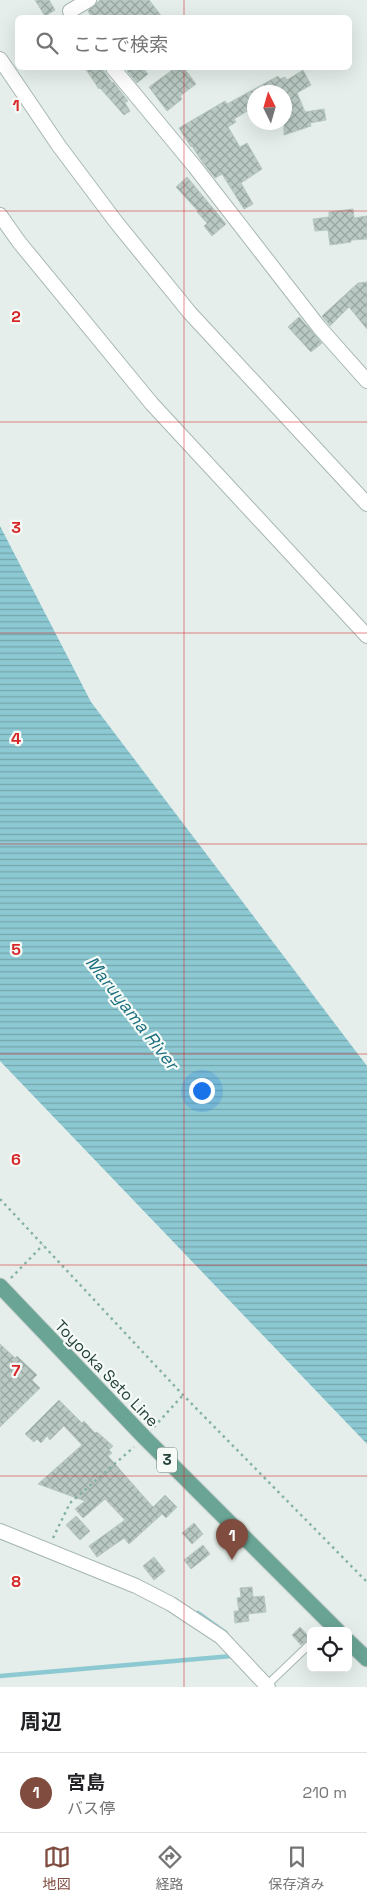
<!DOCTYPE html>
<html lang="ja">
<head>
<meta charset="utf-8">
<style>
  :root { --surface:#fff; --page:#f6f6f6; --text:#202124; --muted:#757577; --line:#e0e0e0; --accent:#7f4c3f }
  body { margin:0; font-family:"Space Grotesk","Noto Sans JP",sans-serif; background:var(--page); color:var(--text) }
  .controls { position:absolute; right:15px; bottom:15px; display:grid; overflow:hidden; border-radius:8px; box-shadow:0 5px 20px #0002 }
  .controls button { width:45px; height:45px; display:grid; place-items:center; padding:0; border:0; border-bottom:1px solid var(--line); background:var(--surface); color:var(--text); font:25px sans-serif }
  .compass { position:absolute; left:247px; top:85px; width:45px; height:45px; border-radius:50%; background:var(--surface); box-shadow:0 5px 20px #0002; rotate:355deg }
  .you { position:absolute; left:201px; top:1090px; width:18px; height:18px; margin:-12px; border:4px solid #fff; border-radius:50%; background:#1a73e8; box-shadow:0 0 0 8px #1a73e833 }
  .badge { display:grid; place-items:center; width:32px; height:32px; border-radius:50%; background:var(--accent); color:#fff; font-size:16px; font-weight:700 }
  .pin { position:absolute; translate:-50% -41px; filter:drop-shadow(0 1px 2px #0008) }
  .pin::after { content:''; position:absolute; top:26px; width:18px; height:15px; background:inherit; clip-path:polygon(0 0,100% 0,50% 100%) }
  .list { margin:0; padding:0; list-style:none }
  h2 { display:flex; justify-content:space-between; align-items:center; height:65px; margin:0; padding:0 20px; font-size:21px }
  h2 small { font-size:16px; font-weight:400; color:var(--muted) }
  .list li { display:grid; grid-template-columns:32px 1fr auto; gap:15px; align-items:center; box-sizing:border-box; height:80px; padding:0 20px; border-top:1px solid var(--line) }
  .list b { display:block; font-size:19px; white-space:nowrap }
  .list p { margin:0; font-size:16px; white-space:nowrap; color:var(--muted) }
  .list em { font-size:16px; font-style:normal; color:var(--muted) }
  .icon { flex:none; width:28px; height:28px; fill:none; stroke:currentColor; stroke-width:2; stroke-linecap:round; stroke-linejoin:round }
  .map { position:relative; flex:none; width:367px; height:1687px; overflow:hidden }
  .search { position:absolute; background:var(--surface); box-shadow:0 5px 20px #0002; left:15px; right:15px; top:15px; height:55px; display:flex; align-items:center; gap:12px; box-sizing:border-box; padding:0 18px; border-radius:8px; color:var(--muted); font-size:19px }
  .sheet { height:145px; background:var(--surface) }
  nav { display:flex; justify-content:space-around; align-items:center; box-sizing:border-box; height:70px; border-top:1px solid var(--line); background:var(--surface); font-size:14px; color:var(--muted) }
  nav a { display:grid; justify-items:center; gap:2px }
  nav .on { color:var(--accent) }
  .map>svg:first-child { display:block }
  .water { fill:url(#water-rules) }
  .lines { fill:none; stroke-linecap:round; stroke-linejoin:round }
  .stream { stroke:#8dc9d3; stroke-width:4.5 }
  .building { fill:url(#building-cross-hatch); stroke:#b7c8c1 }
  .service-casing { stroke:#a7b7b1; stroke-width:9 }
  .minor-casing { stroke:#a7b7b1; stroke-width:16 }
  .primary-casing { stroke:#c2cac8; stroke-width:17 }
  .path { stroke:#85b2a4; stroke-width:2.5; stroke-dasharray:2.5 4; stroke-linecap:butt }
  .service { stroke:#fff; stroke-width:7 }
  .minor { stroke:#fff; stroke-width:14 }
  .primary { stroke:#69a494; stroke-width:15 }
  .grid { fill:none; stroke:#d62828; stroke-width:1; stroke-opacity:0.55 }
  .labels { text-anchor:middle; stroke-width:4.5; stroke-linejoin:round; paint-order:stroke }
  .shield { fill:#f6fbf8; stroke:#637972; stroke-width:1 }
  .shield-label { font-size:15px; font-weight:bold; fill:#244139 }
  .street-label { font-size:16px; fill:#244139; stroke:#f6fbf8 }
  .water-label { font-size:18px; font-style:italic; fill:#1c6f7f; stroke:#f6fbf8 }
  .grid-label { font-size:16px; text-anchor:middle; font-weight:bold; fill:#d62828; stroke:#f6fbf8; stroke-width:4.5; stroke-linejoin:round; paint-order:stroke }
</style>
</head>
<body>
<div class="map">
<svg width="367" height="1687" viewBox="0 0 367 1687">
  <defs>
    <pattern id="water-rules" width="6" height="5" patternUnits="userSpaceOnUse" patternTransform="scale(1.25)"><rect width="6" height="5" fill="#8dc9d3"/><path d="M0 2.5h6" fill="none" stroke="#73a5ac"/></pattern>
    <pattern id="building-cross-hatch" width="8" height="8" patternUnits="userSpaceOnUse" patternTransform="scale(1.25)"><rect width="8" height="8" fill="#bac9c3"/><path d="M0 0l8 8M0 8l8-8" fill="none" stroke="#97a59f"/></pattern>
  </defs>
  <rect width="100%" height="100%" fill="#e5eeea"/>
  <polygon class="water" points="0,526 91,702 367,1066 367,1444 0,1061"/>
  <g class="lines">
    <g class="stream">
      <polyline points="198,1613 226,1633"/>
      <polyline points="0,1676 232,1656"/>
    </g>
  </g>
  <g class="building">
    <polygon points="35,0 49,0 55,10 45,16"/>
    <polygon points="100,0 149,0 163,18 92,18 88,11"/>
    <polygon points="85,68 102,68 112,83 113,82 128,101 125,103 130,111 124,115 100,88 99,89"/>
    <polygon points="131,68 143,68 148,74 137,83 127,71"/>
    <polygon points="175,68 184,68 196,84 180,96 182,99 167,111 149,87"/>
    <polygon points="303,70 311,85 297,93 305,112 324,109 326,120 310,123 311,126 284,135 284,92 254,92 254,107 234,119 236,122 228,127 240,147 247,143 262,169 241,183 253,204 244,209 222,174 215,178 201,160 192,146 191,147 179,128 225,101 227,104 278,76 280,79 285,77 287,80"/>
    <polygon points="187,177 226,224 212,236 204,226 207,223 197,212 198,211 176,187"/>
    <polygon points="353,209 354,218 367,216 367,239 351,240 351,242 330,245 328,230 315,231 313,219 329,217 329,212"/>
    <polygon points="367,282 367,329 349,307 330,326 322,316 358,283"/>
    <polygon points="299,317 322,343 311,352 288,327"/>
    <polygon points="0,1344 15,1358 17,1356 37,1375 32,1380 40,1388 0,1427"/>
    <polygon points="59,1400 82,1423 84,1421 95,1433 97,1432 113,1446 109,1450 112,1453 108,1456 153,1507 165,1495 177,1507 166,1518 162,1514 129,1544 124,1538 97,1557 89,1546 125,1520 105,1499 83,1518 75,1509 85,1501 38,1484 82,1445 64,1426 50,1440 47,1436 41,1443 37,1439 34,1442 25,1434"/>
    <polygon points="76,1516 90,1531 80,1540 66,1525"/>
    <polygon points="194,1523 203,1534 192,1544 182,1533"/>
    <polygon points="203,1545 210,1554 191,1569 184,1560"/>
    <polygon points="154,1557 165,1571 154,1580 143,1566"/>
    <polygon points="252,1587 253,1597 264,1596 266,1612 248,1614 249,1621 235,1623 234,1611 239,1611 237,1598 241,1597 240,1588"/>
    <polygon points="300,1627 310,1638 301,1645 292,1635"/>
  </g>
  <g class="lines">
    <g class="service-casing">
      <polyline id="service" points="267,1685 311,1643"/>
    </g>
    <g class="minor-casing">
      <g id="minor">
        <polyline points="70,11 89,0"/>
        <polyline points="0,59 59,146 116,222 190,313 367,504"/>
        <polyline points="113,68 195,167 319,327 367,381"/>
        <polyline points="0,215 19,242 152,404 367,636"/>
        <polyline points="0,1531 136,1586 171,1604 221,1637 268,1687"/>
      </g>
    </g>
    <g class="primary-casing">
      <g id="primary">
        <polyline points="0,1286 144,1437 338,1631"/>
        <polyline points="348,1641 367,1659"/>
      </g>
    </g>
    <g class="path">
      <polyline points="0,1199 183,1395 367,1582"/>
      <polyline points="11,1278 43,1245"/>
      <polyline points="154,1427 183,1395"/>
      <polyline points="53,1538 70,1503 134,1447"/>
    </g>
    <use href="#service" class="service"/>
    <use href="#minor" class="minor"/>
    <use href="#primary" class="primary"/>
  </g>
  <path class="grid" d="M184,0V18M184,68V1687M0,211H367M0,422H367M0,633H367M0,844H367M0,1054H367M0,1265H367M0,1476H367"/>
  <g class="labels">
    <rect class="shield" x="157" y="1447.5" width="20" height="25" rx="4"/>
    <g class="shield-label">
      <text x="167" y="1465">3</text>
    </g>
    <g class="street-label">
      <text transform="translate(107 1373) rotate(46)" y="6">Toyooka Seto Line</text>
    </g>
    <g class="water-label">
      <text transform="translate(132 1013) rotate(52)" y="6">Maruyama River</text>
    </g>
  </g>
  <g class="grid-label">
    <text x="16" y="111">1</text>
    <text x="16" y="322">2</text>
    <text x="16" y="533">3</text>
    <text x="16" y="744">4</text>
    <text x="16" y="955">5</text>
    <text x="16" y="1165">6</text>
    <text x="16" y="1376">7</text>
    <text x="16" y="1587">8</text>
  </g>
</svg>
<div class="controls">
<button><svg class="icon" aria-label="locate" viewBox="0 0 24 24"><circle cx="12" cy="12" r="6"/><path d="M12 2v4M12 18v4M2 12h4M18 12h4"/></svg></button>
</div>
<svg class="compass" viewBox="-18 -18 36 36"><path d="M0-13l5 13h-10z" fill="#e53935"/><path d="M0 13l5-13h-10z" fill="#757577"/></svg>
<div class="you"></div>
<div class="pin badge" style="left:232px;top:1560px">1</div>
<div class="search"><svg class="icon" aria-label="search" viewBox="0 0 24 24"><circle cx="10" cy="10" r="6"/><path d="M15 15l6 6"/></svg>ここで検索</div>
</div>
<section class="sheet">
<h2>周辺<small></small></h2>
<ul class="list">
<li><span class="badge">1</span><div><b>宮島</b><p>バス停</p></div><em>210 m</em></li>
</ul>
</section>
<nav>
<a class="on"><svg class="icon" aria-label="map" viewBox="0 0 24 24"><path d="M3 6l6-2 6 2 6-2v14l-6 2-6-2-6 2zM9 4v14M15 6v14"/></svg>地図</a>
<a><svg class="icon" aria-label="directions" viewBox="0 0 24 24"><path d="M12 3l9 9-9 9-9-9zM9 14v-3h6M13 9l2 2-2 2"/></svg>経路</a>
<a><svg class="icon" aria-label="saved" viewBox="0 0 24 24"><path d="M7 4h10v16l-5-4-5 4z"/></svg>保存済み</a>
</nav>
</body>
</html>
